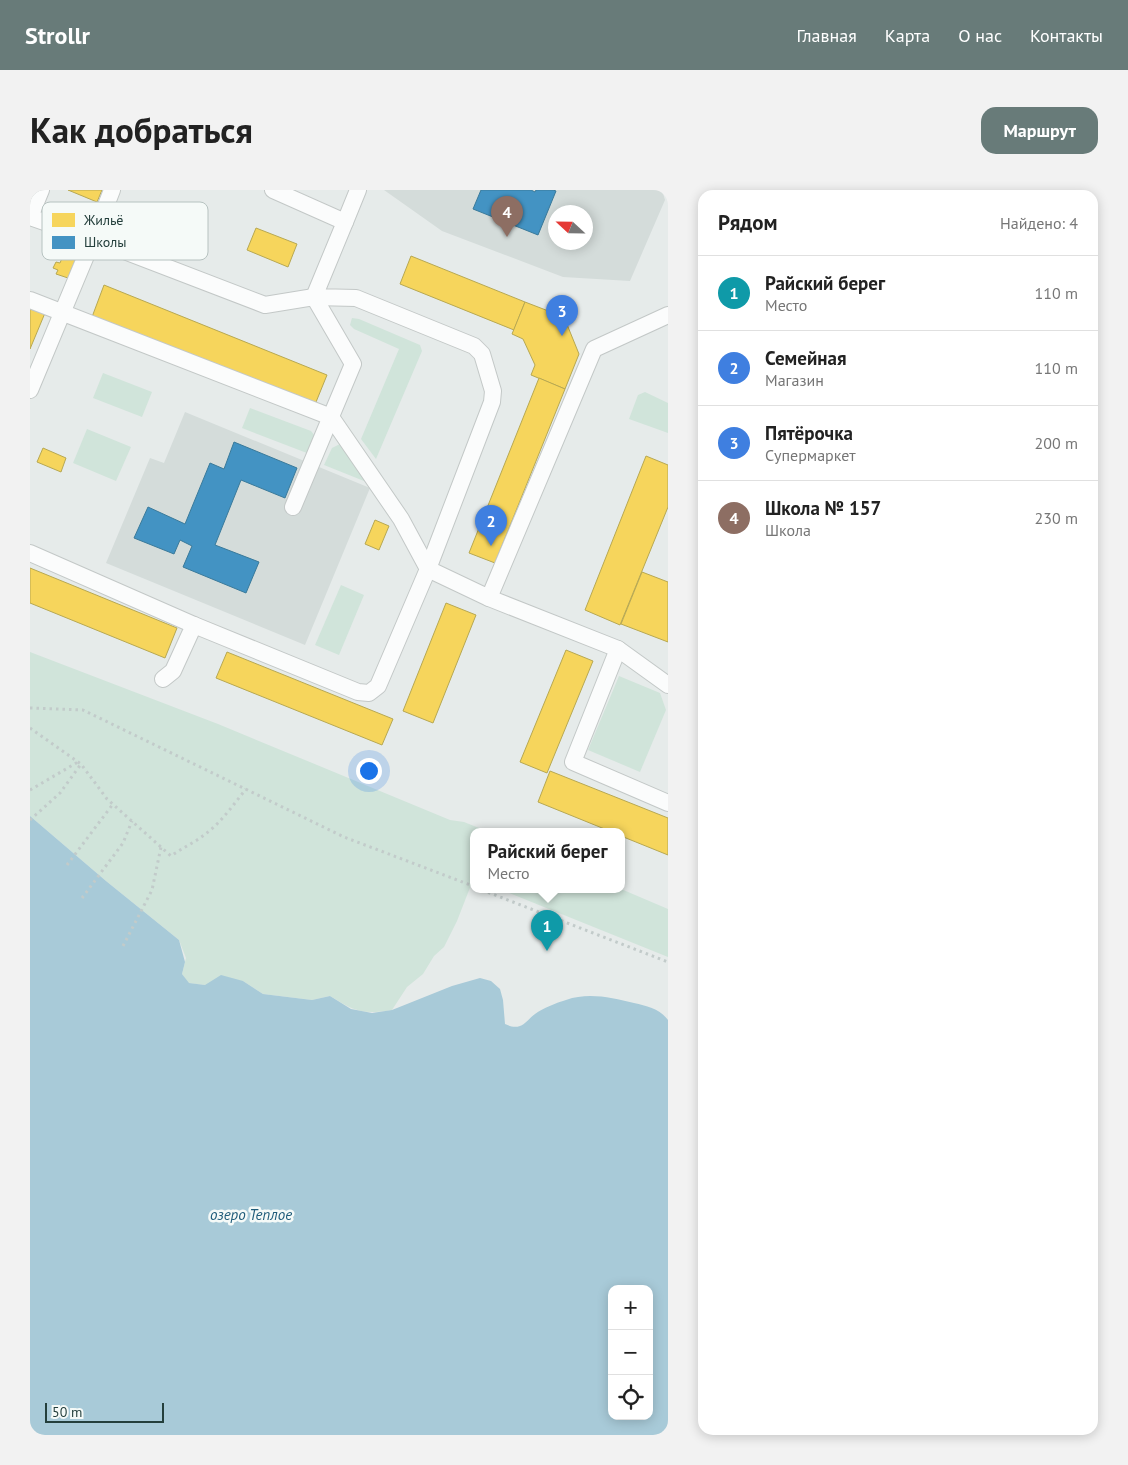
<!DOCTYPE html>
<html lang="ru">
<head>
<meta charset="utf-8">
<style>
  :root { --surface:#fff; --page:#f2f2f2; --text:#222; --muted:#767676; --line:#e0e0e0; --accent:#687b79 }
  body { margin:0; font-family:"PT Sans",sans-serif; background:var(--page); color:var(--text) }
  .controls { position:absolute; right:15px; bottom:15px; display:grid; overflow:hidden; border-radius:10px; box-shadow:0 2px 12px #0003 }
  .controls button { width:45px; height:45px; display:grid; place-items:center; padding:0; border:0; border-bottom:1px solid var(--line); background:var(--surface); color:var(--text); font:25px sans-serif }
  .compass { position:absolute; left:518px; top:15px; width:45px; height:45px; border-radius:50%; background:var(--surface); box-shadow:0 2px 12px #0003; rotate:292deg }
  .scale { position:absolute; left:15px; bottom:12px; width:119px; box-sizing:border-box; padding-left:5px; border:2px solid #243f3c; border-top:0; font-size:14px; line-height:18px; white-space:nowrap; color:#243f3c; -webkit-text-stroke:4px #f5faf8; paint-order:stroke }
  .you { position:absolute; left:338px; top:580px; width:18px; height:18px; margin:-12px; border:4px solid #fff; border-radius:50%; background:#1a73e8; box-shadow:0 0 0 8px #1a73e833 }
  .badge { display:grid; place-items:center; width:32px; height:32px; border-radius:50%; background:var(--accent); color:#fff; font-size:16px; font-weight:700 }
  .pin { position:absolute; translate:-50% -41px; filter:drop-shadow(0 1px 2px #0008) }
  .pin::after { content:''; position:absolute; top:26px; width:18px; height:15px; background:inherit; clip-path:polygon(0 0,100% 0,50% 100%) }
  .popup { position:absolute; left:440px; top:638px; width:155px; height:65px; box-sizing:border-box; display:grid; place-content:center; border-radius:10px; background:var(--surface); filter:drop-shadow(0 1px 4px #0005); font-size:16px; white-space:nowrap; color:var(--muted) }
  .popup b { font-size:19px; color:var(--text) }
  .popup::after { content:''; position:absolute; left:50%; top:100%; margin-left:-10px; border:10px solid transparent; border-top-color:var(--surface) }
  .list { margin:0; padding:0; list-style:none }
  h2 { display:flex; justify-content:space-between; align-items:center; height:65px; margin:0; padding:0 20px; font-size:21px }
  h2 small { font-size:16px; font-weight:400; color:var(--muted) }
  .list li { display:grid; grid-template-columns:32px 1fr auto; gap:15px; align-items:center; box-sizing:border-box; height:75px; padding:0 20px; border-top:1px solid var(--line) }
  .list b { display:block; font-size:19px; white-space:nowrap }
  .list p { margin:0; font-size:16px; white-space:nowrap; color:var(--muted) }
  .list em { font-size:16px; font-style:normal; color:var(--muted) }
  .icon { flex:none; width:28px; height:28px; fill:none; stroke:currentColor; stroke-width:2; stroke-linecap:round; stroke-linejoin:round }
  .map { position:relative; flex:none; width:638px; height:1245px; overflow:hidden; border-radius:15px }
  header { display:flex; align-items:center; gap:30px; box-sizing:border-box; height:70px; padding:0 25px; background:var(--accent); color:#fff }
  header strong { font-size:24px }
  nav { display:flex; gap:28px; margin-inline-start:auto; font-size:18px }
  .intro { display:flex; align-items:center; justify-content:space-between; box-sizing:border-box; height:120px; padding:0 30px }
  h1 { margin:0; font-size:35px }
  .button { padding:12px 22px; border-radius:15px; background:var(--accent); color:#fff; font-size:18px; font-weight:700 }
  main { display:flex; gap:30px; padding:0 30px }
  aside { flex:1; background:var(--surface); border-radius:15px; box-shadow:0 2px 12px #0003 }
  .map>svg:first-child { display:block }
  .built { fill:#d4dcda; fill-rule:evenodd }
  .green { fill:#d0e4da }
  .water { fill:#a8cad8; fill-rule:evenodd }
  .homes { fill:#f6d55c; stroke:#b7a852 }
  .schools { fill:#4393c3; stroke:#3a7a9a }
  .lines { fill:none; stroke-linecap:round; stroke-linejoin:round }
  .minor-casing { stroke:#c3c8c7; stroke-width:18 }
  .path { stroke:#c2cbca; stroke-width:3; stroke-dasharray:2.5 4; stroke-linecap:butt }
  .minor { stroke:#fbfcfc; stroke-width:16 }
  .labels { text-anchor:middle; stroke-width:5; stroke-linejoin:round; paint-order:stroke }
  .water-label { font-size:15px; font-style:italic; fill:#1f5c7a; stroke:#f5faf8 }
  .key { fill:#f5faf8; stroke:#b6c2c0; stroke-width:1 }
  .key-label { font-size:14px; fill:#243f3c }
</style>
</head>
<body>
<header>
<strong>Strollr</strong>
<nav><a>Главная</a><a>Карта</a><a>О нас</a><a>Контакты</a></nav>
</header>
<div class="intro"><h1>Как добраться</h1><a class="button">Маршрут</a></div>
<main>
<div class="map">
<svg width="638" height="1245" viewBox="0 0 638 1245">
  <rect width="100%" height="100%" fill="#e6ebea"/>
  <g class="built">
    <path d="M354,0H632L635,10L600,91L533,87L412,41ZM526,22H556V52H526Z"/>
    <polygon points="155,222 340,298 275,455 76,373 120,268 134,273"/>
  </g>
  <g class="green">
    <polygon points="322,128 329,129 390,155 392,161 346,269 331,249 369,159 324,139 320,135"/>
    <polygon points="73,183 122,202 112,227 63,208"/>
    <polygon points="615,202 638,213 638,243 599,229 608,205"/>
    <polygon points="220,218 281,241 288,250 282,265 212,238"/>
    <polygon points="57,239 101,257 86,291 43,273"/>
    <polygon points="310,254 320,259 339,293 294,275 302,258"/>
    <polygon points="311,395 334,405 309,465 285,455"/>
    <path d="M0,462L188,534L420,630L434,632L459,642H443V690L427,731L414,757L404,766L393,784L377,797L362,820C331,825 325,821 300,806L282,810L233,804L213,791L175,795L158,793L152,784L156,768L149,750L76,691L0,626Z"/>
    <polygon points="589,486 630,503 636,520 610,582 558,560"/>
    <polygon points="591,699 638,719 638,767 472,700"/>
  </g>
  <path class="water" d="M0,626L76,691L149,750L155,772L152,784L159,793L175,795L191,785L213,791L233,804L282,810L300,806L321,819L342,823L362,820L422,796L450,788L461,791L470,799L473,810L475,834C480,836 484,838 490,836C496,834 499,828 505,824C513,818 526,813 536,810C559,802 582,808 604,813C617,816 630,819 638,830V1245H0ZM582,1099H619V1226H582Z"/>
  <g class="homes">
    <polygon points="38,0 72,0 67,12"/>
    <polygon points="226,38 267,54 258,77 217,60"/>
    <polygon points="35,61 47,66 38,88 26,84 28,80 23,78 26,72 30,73"/>
    <polygon points="381,66 495,112 484,140 370,94"/>
    <polygon points="74,95 297,185 284,217 62,127"/>
    <polygon points="495,112 534,127 549,164 535,199 501,185 505,175 493,149 482,144"/>
    <polygon points="0,117 15,123 0,159"/>
    <polygon points="509,188 535,199 465,373 439,363"/>
    <polygon points="13,258 36,268 31,282 7,272"/>
    <polygon points="616,266 638,275 638,317 590,435 555,420"/>
    <polygon points="345,330 359,336 349,360 335,354"/>
    <polygon points="0,378 147,438 135,468 0,413"/>
    <polygon points="612,382 638,392 638,452 591,434"/>
    <polygon points="416,413 446,425 403,533 373,521"/>
    <polygon points="536,460 563,471 517,583 490,572"/>
    <polygon points="197,462 363,529 352,555 186,488"/>
    <polygon points="520,581 638,628 638,665 591,646 591,642 582,642 508,612"/>
  </g>
  <g class="schools">
    <polygon points="451,0 501,0 505,2 506,0 523,0 526,1 508,45 443,19"/>
    <polygon points="204,252 267,278 255,308 211,290 185,355 229,372 216,403 153,377 162,356 150,350 144,364 104,348 118,317 155,334 180,273 194,279"/>
  </g>
  <g class="lines">
    <g class="minor-casing">
      <g id="minor">
        <polyline points="11,0 0,27 63,49 82,0"/>
        <polyline points="243,0 315,32 284,107 326,108 444,156 452,164 463,201 462,212 398,379 459,408 564,159 638,125"/>
        <polyline points="315,32 328,0"/>
        <polyline points="0,110 301,227 371,329 398,379 348,496 339,503 328,502 164,435"/>
        <polyline points="0,200 63,49 235,115 284,107 323,174 263,317"/>
        <polyline points="0,363 164,435 143,481 133,489"/>
        <polyline points="459,408 588,459 638,495"/>
        <polyline points="588,459 543,572 638,613"/>
      </g>
    </g>
    <g class="path">
      <polyline points="0,518 53,520 314,647 443,696"/>
      <path d="M0,538L51,574L77,609L141,666C152,658 164,653 174,645C191,633 203,615 216,599"/>
      <polyline points="0,600 48,572"/>
      <polyline points="0,630 30,603 51,574"/>
      <polyline points="37,675 83,614"/>
      <polyline points="452,700 638,772"/>
      <polyline points="52,708 93,653 102,631"/>
      <polyline points="93,756 122,700 131,657"/>
    </g>
    <use href="#minor" class="minor"/>
  </g>
  <g class="labels">
    <g class="water-label">
      <text x="221" y="1030">озеро Теплое</text>
    </g>
  </g>
  <rect x="12" y="12" width="166" height="58" rx="8" class="key"/>
  <rect x="22" y="23" width="23" height="14" fill="#f6d55c"/>
  <rect x="22" y="46" width="23" height="13" fill="#4393c3"/>
  <g class="key-label">
    <text x="54" y="35">Жильё</text>
    <text x="54" y="57">Школы</text>
  </g>
</svg>
<div class="controls">
<button>+</button>
<button>−</button>
<button><svg class="icon" aria-label="locate" viewBox="0 0 24 24"><circle cx="12" cy="12" r="6"/><path d="M12 2v4M12 18v4M2 12h4M18 12h4"/></svg></button>
</div>
<svg class="compass" viewBox="-18 -18 36 36"><path d="M0-13l5 13h-10z" fill="#e53935"/><path d="M0 13l5-13h-10z" fill="#767676"/></svg>
<div class="scale">50 m</div>
<div class="you"></div>
<div class="pin badge" style="left:517px;top:761px;background:#0f9aa8">1</div>
<div class="popup"><b>Райский берег</b>Место</div>
<div class="pin badge" style="left:461px;top:356px;background:#3f7fe0">2</div>
<div class="pin badge" style="left:532px;top:146px;background:#3f7fe0">3</div>
<div class="pin badge" style="left:477px;top:47px;background:#8d6e63">4</div>
</div>
<aside>
<h2>Рядом<small>Найдено: 4</small></h2>
<ul class="list">
<li><span class="badge" style="background:#0f9aa8">1</span><div><b>Райский берег</b><p>Место</p></div><em>110 m</em></li>
<li><span class="badge" style="background:#3f7fe0">2</span><div><b>Семейная</b><p>Магазин</p></div><em>110 m</em></li>
<li><span class="badge" style="background:#3f7fe0">3</span><div><b>Пятёрочка</b><p>Супермаркет</p></div><em>200 m</em></li>
<li><span class="badge" style="background:#8d6e63">4</span><div><b>Школа № 157</b><p>Школа</p></div><em>230 m</em></li>
</ul>
</aside>
</main>
</body>
</html>
